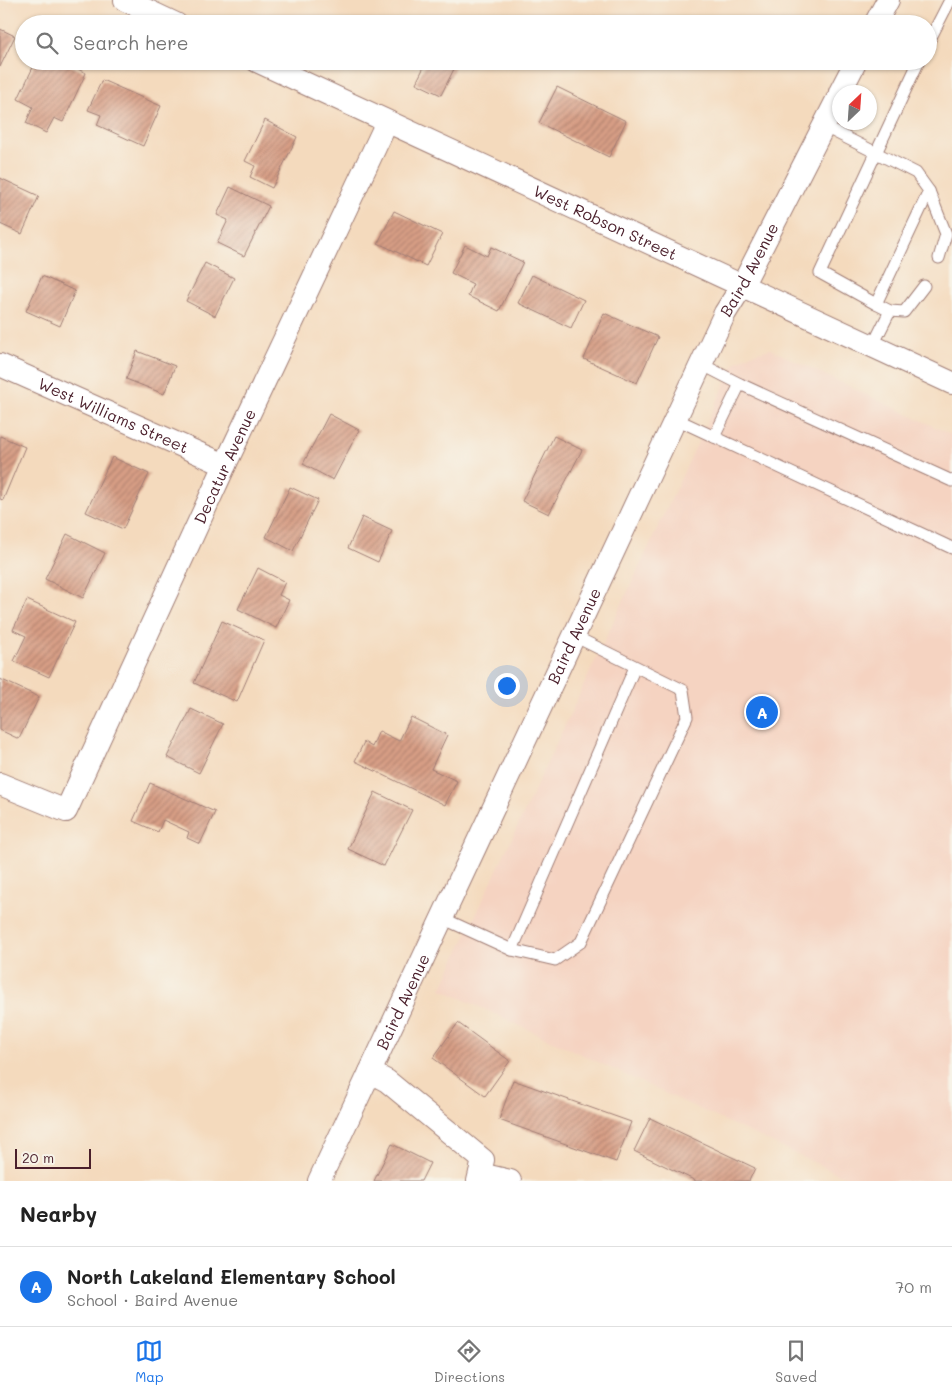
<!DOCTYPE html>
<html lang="en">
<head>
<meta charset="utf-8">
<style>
  :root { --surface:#fff; --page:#f2f2f2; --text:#222; --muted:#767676; --line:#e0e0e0; --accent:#1a73e8 }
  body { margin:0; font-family:Mali,sans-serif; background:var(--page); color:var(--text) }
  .compass { position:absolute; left:832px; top:85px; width:45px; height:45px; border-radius:50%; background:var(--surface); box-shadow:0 1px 4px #0004; rotate:25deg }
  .scale { position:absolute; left:15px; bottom:12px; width:76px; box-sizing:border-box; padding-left:5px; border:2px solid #4a1f2b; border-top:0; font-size:14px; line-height:18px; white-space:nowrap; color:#4a1f2b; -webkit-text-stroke:4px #f7f3e8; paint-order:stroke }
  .you { position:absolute; left:506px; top:685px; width:18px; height:18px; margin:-12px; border:4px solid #fff; border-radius:50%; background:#1a73e8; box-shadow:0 0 0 8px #1a73e833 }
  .badge { display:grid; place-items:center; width:32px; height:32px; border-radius:50%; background:var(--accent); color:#fff; font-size:16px; font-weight:700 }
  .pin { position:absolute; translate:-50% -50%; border:2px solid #fff; box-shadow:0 1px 5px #0006 }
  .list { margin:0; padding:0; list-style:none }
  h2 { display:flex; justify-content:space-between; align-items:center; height:65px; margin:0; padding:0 20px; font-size:21px }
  h2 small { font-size:16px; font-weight:400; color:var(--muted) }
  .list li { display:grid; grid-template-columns:32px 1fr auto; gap:15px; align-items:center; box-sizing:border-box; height:80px; padding:0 20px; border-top:1px solid var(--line) }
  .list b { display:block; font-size:19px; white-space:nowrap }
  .list p { margin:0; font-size:16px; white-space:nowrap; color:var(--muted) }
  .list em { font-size:16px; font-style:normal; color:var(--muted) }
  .icon { flex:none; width:28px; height:28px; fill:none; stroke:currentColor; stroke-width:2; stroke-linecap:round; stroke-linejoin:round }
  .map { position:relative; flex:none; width:952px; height:1181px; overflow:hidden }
  .search { position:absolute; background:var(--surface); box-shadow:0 1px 4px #0004; left:15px; right:15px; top:15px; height:55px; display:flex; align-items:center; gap:12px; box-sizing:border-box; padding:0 18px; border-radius:28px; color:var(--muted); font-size:19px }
  .sheet { height:145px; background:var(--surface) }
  nav { display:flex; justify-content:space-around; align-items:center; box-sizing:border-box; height:70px; border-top:1px solid var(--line); background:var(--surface); font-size:14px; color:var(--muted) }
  nav a { display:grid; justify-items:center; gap:2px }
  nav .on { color:var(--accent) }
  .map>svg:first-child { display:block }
  .built { fill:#f5d3c1 }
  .building { fill:url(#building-hatch) }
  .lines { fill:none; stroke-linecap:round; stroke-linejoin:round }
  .lane-casing { stroke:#9f7c74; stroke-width:13 }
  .street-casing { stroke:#9f7c74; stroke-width:24 }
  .lane { stroke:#fff; stroke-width:11 }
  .street { stroke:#fff; stroke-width:22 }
  .labels { text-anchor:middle; stroke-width:4; stroke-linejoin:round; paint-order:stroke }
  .street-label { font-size:16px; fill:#4a1f2b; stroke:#f7f3e8 }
</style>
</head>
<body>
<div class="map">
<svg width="952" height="1181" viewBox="0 0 952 1181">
  <defs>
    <pattern id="building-hatch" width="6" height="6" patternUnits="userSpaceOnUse" patternTransform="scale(1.25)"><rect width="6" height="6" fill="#d79e85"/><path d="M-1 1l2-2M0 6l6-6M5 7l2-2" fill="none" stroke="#b0806d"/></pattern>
  </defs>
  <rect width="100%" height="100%" fill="#f7f3e8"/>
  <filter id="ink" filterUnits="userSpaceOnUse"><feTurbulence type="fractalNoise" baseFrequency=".02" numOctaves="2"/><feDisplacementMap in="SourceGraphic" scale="10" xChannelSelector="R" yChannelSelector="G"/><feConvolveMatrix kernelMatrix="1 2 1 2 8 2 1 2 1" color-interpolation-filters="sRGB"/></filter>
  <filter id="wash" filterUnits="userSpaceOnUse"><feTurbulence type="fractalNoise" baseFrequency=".0096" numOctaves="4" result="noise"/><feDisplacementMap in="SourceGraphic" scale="20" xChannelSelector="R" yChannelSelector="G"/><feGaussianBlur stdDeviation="1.12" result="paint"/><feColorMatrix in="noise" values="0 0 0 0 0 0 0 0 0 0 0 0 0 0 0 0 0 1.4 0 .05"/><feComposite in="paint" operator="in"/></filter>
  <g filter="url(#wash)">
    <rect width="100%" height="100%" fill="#f4dabd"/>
    <polygon class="built" points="770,349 952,435 952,1181 854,1181 441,989 735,363 751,354"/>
    <g id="blocks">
      <g class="building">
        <polygon points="0,29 15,36 0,67"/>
        <polygon points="36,61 61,61 86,73 63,122 54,118 46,133 26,123 33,107 18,99"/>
        <polygon points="427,61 458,61 441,95 416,83"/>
        <polygon points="102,80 161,106 143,146 97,125 101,115 88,110"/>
        <polygon points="557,87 626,121 609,157 539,123"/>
        <polygon points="265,120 297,137 272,188 250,177 255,166 245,161"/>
        <polygon points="0,178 39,196 22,234 0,224"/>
        <polygon points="230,187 269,206 244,256 217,243 228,220 217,215"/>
        <polygon points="394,211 442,234 426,266 378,243"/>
        <polygon points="465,245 487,256 491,247 523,262 499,311 468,296 473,284 451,273"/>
        <polygon points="205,263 234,278 215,316 186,301"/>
        <polygon points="532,275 584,300 571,328 518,303"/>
        <polygon points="42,276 75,291 60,326 26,311"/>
        <polygon points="604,313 658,337 637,383 584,359"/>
        <polygon points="137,351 175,366 164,394 126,379"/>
        <polygon points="329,414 359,430 333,480 303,464"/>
        <polygon points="0,436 25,447 3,500 0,499"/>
        <polygon points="554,436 582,450 549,514 522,501"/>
        <polygon points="112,457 149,474 123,529 86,512"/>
        <polygon points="290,487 318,500 293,551 266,537"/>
        <polygon points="362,517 392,531 378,562 348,548"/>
        <polygon points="67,534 105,553 83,598 45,579"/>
        <polygon points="258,568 285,582 279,595 289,600 276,628 238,609"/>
        <polygon points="27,600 75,622 49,677 14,661 26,636 13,630"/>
        <polygon points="222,621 264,640 237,702 194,683"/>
        <polygon points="0,679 39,697 19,739 0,730"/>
        <polygon points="191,709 223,724 199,773 167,757"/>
        <polygon points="411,717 447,735 431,769 457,781 445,805 355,761 364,742 372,747 379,731 399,741"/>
        <polygon points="150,783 215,812 200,844 187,838 189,832 163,820 158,832 133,821"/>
        <polygon points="375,792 412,810 384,866 348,849"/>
        <polygon points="458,1023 510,1061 485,1096 433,1058"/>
        <polygon points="513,1080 631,1122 616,1162 499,1120"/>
        <polygon points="650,1118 755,1168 749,1181 696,1181 634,1151"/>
        <polygon points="392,1144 430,1163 421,1181 374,1181"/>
      </g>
    </g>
  </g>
  <g filter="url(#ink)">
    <use href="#blocks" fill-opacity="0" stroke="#9f7c74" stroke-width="1"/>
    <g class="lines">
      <g class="lane-casing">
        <g id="lane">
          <polyline points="928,43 950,0"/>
          <polyline points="823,126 916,173 929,191 876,304 890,311 904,312 924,286"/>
          <polyline points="929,191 946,234 939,258"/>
          <polyline points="876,304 820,273 919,61"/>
          <polyline points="872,347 890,311"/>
          <polyline points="701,364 740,384 952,481"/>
          <polyline points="676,419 952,548"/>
          <polyline points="714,437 740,384"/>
          <polyline points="442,918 512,950 555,960 581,942 687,717 683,690 574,636"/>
          <polyline points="512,950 635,667"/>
        </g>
      </g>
      <g class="street-casing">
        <g id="street">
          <polyline points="125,0 176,24"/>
          <polyline points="875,24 888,0"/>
          <path id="s1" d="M257,61L952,383"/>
          <polyline points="840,92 856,61"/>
          <path id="s2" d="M0,365L225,465"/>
          <path id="s3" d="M0,784L66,811L225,465L387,122"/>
          <polyline points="370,1072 387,1081 483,1160 478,1181"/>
          <polyline points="480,1174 510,1181"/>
          <path id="s4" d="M319,1181L725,313L742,286L840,94"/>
        </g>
      </g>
      <use href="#lane" class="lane"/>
      <use href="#street" class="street"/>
    </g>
  </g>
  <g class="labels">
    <g class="street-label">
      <text dy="6" stroke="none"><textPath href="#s1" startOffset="384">West Robson Street</textPath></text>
      <text dy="6" stroke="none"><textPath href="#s4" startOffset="1008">Baird Avenue</textPath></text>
      <text dy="6" stroke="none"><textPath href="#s2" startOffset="124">West Williams Street</textPath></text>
      <text dy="6" stroke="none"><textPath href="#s3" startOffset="451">Decatur Avenue</textPath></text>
      <text dy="6" stroke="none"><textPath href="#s4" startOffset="602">Baird Avenue</textPath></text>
      <text dy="6" stroke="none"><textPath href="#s4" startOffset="198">Baird Avenue</textPath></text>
    </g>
  </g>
</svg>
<svg class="compass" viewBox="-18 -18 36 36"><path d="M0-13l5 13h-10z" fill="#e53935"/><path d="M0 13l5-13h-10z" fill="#767676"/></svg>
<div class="scale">20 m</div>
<div class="you"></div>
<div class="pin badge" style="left:762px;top:712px">A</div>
<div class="search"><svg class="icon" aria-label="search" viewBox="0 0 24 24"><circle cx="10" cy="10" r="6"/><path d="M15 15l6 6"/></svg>Search here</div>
</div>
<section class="sheet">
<h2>Nearby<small></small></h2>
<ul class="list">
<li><span class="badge">A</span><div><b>North Lakeland Elementary School</b><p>School · Baird Avenue</p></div><em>70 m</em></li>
</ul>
</section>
<nav>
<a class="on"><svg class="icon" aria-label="map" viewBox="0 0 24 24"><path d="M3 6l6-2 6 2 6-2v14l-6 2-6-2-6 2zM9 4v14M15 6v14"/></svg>Map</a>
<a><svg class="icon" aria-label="directions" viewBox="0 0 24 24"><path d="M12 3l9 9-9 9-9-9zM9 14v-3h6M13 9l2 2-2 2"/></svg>Directions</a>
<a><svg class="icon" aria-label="saved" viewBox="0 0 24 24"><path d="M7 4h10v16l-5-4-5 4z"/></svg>Saved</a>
</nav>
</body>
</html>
